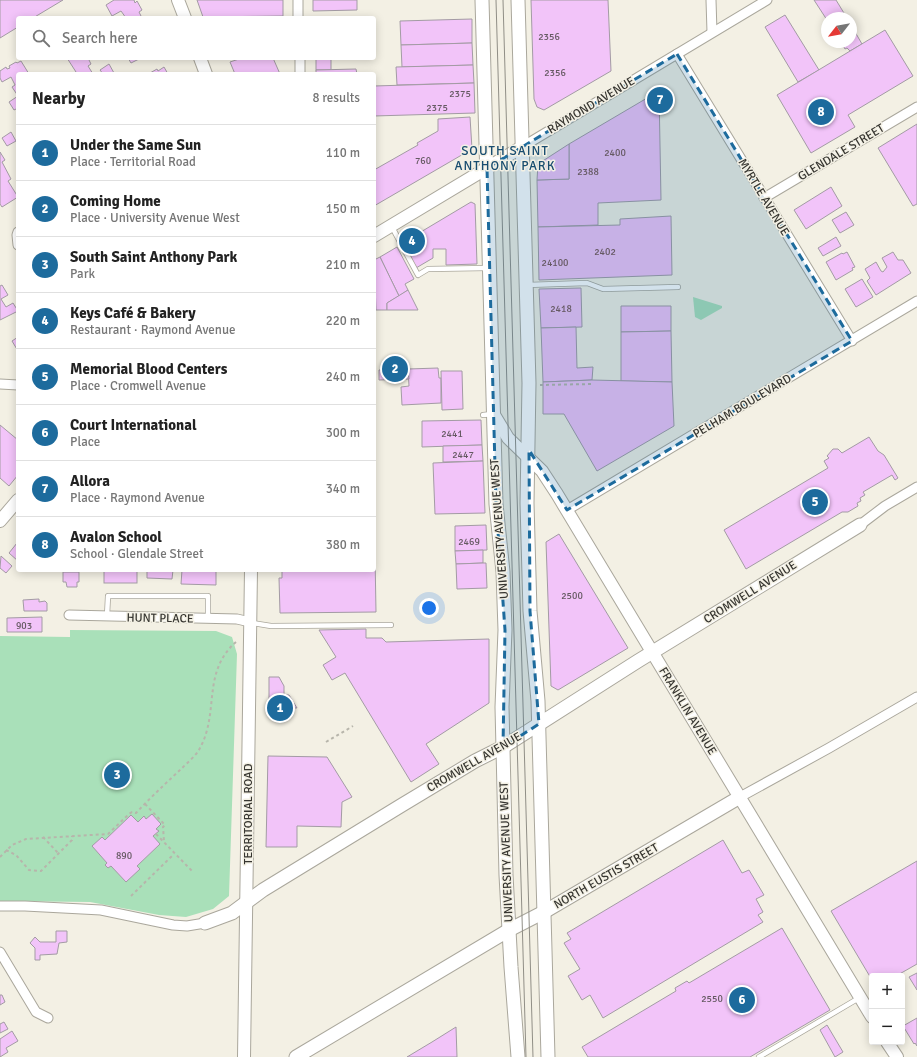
<!DOCTYPE html>
<html lang="en">
<head>
<meta charset="utf-8">
<style>
  :root { --surface:#fff; --page:#f6f6f6; --text:#222; --muted:#767676; --line:#e0e0e0; --accent:#1d6b9d }
  body { margin:0; font-family:Signika,sans-serif; background:var(--page); color:var(--text) }
  .controls { position:absolute; right:12px; bottom:12px; display:grid; overflow:hidden; border-radius:4px; box-shadow:0 2px 10px #0003 }
  .controls button { width:36px; height:36px; display:grid; place-items:center; padding:0; border:0; border-bottom:1px solid var(--line); background:var(--surface); color:var(--text); font:20px sans-serif }
  .compass { position:absolute; left:821px; top:12px; width:36px; height:36px; border-radius:50%; background:var(--surface); box-shadow:0 2px 10px #0003; rotate:239deg }
  .you { position:absolute; left:429px; top:608px; width:14px; height:14px; margin:-10px; border:3px solid #fff; border-radius:50%; background:#1a73e8; box-shadow:0 0 0 6px #1a73e833 }
  .badge { display:grid; place-items:center; width:26px; height:26px; border-radius:50%; background:var(--accent); color:#fff; font-size:13px; font-weight:700 }
  .pin { position:absolute; translate:-50% -50%; border:2px solid #fff; box-shadow:0 1px 4px #0006 }
  .list { margin:0; padding:0; list-style:none }
  h2 { display:flex; justify-content:space-between; align-items:center; height:52px; margin:0; padding:0 16px; font-size:17px }
  h2 small { font-size:13px; font-weight:400; color:var(--muted) }
  .list li { display:grid; grid-template-columns:26px 1fr auto; gap:12px; align-items:center; box-sizing:border-box; height:56px; padding:0 16px; border-top:1px solid var(--line) }
  .list b { display:block; font-size:15px; white-space:nowrap }
  .list p { margin:0; font-size:13px; white-space:nowrap; color:var(--muted) }
  .list em { font-size:13px; font-style:normal; color:var(--muted) }
  .icon { flex:none; width:22px; height:22px; fill:none; stroke:currentColor; stroke-width:2; stroke-linecap:round; stroke-linejoin:round }
  .map { position:relative; flex:none; width:917px; height:1057px; overflow:hidden }
  .search { position:absolute; background:var(--surface); box-shadow:0 2px 10px #0003; left:16px; top:16px; width:360px; height:44px; display:flex; align-items:center; gap:10px; box-sizing:border-box; padding:0 14px; border-radius:4px; color:var(--muted); font-size:15px }
  .panel { position:absolute; background:var(--surface); box-shadow:0 2px 10px #0003; left:16px; top:72px; width:360px; height:500px; border-radius:4px }
  .map>svg:first-child { display:block }
  .green { fill:#a9e0b9 }
  .building { fill:#f2c4f9; stroke:#a39ba4 }
  .lines { fill:none; stroke-linecap:round; stroke-linejoin:round }
  .service-casing { stroke:#aaa79c; stroke-width:6 }
  .minor-casing { stroke:#aaa79c; stroke-width:11 }
  .tertiary-casing { stroke:#aaa79c; stroke-width:14 }
  .secondary-casing { stroke:#aaa79c; stroke-width:15 }
  .path { stroke:#b7b5ab; stroke-width:2; stroke-dasharray:3 3; stroke-linecap:butt }
  .service { stroke:#fff; stroke-width:4.5 }
  .minor { stroke:#fff; stroke-width:9 }
  .tertiary { stroke:#fff; stroke-width:12 }
  .secondary { stroke:#fff; stroke-width:13 }
  .tram { stroke:#908e86; stroke-width:1 }
  .marked { fill:#1d6b9d; fill-opacity:0.2; stroke:#1d6b9d; stroke-width:3; stroke-dasharray:8 5; stroke-linejoin:round }
  .labels { text-anchor:middle; stroke-width:3; stroke-linejoin:round; paint-order:stroke }
  .number-label { font-size:10px; fill:#655962 }
  .street-label { font-size:12px; fill:#363530; stroke:#f3f0e4 }
  .neighbourhood-label { font-size:13px; letter-spacing:1px; fill:#184c6f; stroke:#f3f0e4 }
</style>
</head>
<body>
<div class="map">
<svg width="917" height="1057" viewBox="0 0 917 1057">
  <rect width="100%" height="100%" fill="#f3f0e4"/>
  <g class="green">
    <polygon points="693,297 722,306 722,308 701,320 695,317"/>
    <polygon points="70,630 216,631 232,637 237,654 229,896 213,909 186,917 159,915 90,902 0,901 0,636 70,637"/>
  </g>
  <g class="building">
    <polygon points="0,0 63,0 33,18 18,18 18,27 0,38"/>
    <polygon points="114,0 134,0 135,3 137,1 142,10 139,12 142,18 126,18 121,11 112,16 106,5"/>
    <polygon points="197,0 283,0 283,16 203,17"/>
    <polygon points="313,0 357,0 357,10 313,11"/>
    <polygon points="531,0 608,0 611,71 544,110 537,107 534,99"/>
    <polygon points="814,0 836,0 847,18 827,18 827,20"/>
    <polygon points="785,15 819,70 798,82 765,27"/>
    <polygon points="472,19 472,43 401,45 400,21"/>
    <polygon points="851,25 862,44 850,51 847,48 845,49 841,42 851,42"/>
    <polygon points="885,30 913,76 848,115 855,127 811,153 777,95"/>
    <polygon points="472,43 473,65 402,67 401,45"/>
    <polygon points="67,58 88,58 91,64 88,66 93,74 73,74 76,72"/>
    <polygon points="128,58 141,58 131,63"/>
    <polygon points="242,58 273,58 280,74 235,74 230,62"/>
    <rect x="316" y="58" width="15" height="12"/>
    <polygon points="21,61 29,74 18,74 18,108 14,110 9,102 18,96 12,87 15,85 11,77 2,82 0,78 0,71 6,67 7,69 10,68 9,66 16,62 17,63"/>
    <polygon points="109,64 114,73 103,74 100,70"/>
    <polygon points="473,65 474,83 397,85 396,67"/>
    <polygon points="164,67 168,74 150,73 157,69 158,71"/>
    <polygon points="356,69 357,74 316,74 316,70"/>
    <polygon points="474,83 475,113 374,116 374,86"/>
    <polygon points="659,91 661,200 598,203 598,225 538,227 537,180 569,179 569,144"/>
    <polygon points="470,117 472,149 374,206 374,170 418,145 417,143 438,131 438,119"/>
    <polygon points="917,124 917,204 913,206 878,148"/>
    <polygon points="11,132 16,141 7,146 2,138"/>
    <polygon points="569,144 569,179 537,180 538,164"/>
    <polygon points="0,152 5,160 2,162 11,179 8,181 18,197 2,207 0,204"/>
    <polygon points="831,187 842,206 806,229 794,210"/>
    <polygon points="471,202 475,204 477,264 446,265 446,249 433,249 433,258 416,268 404,242"/>
    <polygon points="846,212 854,225 840,233 832,220"/>
    <polygon points="671,216 672,275 539,280 538,227 620,225 620,219"/>
    <polygon points="836,237 841,246 823,256 818,248"/>
    <polygon points="397,247 414,279 405,284 408,290 399,296 380,257"/>
    <polygon points="847,252 855,267 852,268 853,270 836,280 826,262 842,253 843,254"/>
    <polygon points="893,252 898,260 903,260 911,273 876,295 867,281 870,278 865,269 876,262 881,271 883,272 887,267 882,258"/>
    <polygon points="380,257 399,296 387,303 387,310 376,310 374,260"/>
    <polygon points="862,279 873,297 856,307 845,289"/>
    <polygon points="2,285 8,295 1,299 6,307 13,303 18,311 0,320 0,286"/>
    <polygon points="581,288 582,327 541,328 539,289"/>
    <polygon points="408,290 418,310 387,310 387,303"/>
    <polygon points="621,306 671,306 671,331 621,332"/>
    <polygon points="576,327 577,368 593,367 592,380 543,382 541,328"/>
    <polygon points="671,331 672,382 621,381 621,332"/>
    <polygon points="18,337 18,351 12,341"/>
    <polygon points="438,368 439,378 441,378 441,403 402,405 401,387 409,386 408,369"/>
    <polygon points="408,369 409,379 379,380 379,370"/>
    <polygon points="441,371 462,371 463,409 442,410"/>
    <polygon points="592,380 672,382 674,426 597,471 564,414 543,414 543,382"/>
    <polygon points="481,420 482,445 422,447 422,421"/>
    <polygon points="0,425 18,440 18,475 9,486 0,478"/>
    <polygon points="869,437 878,451 884,455 898,478 895,480 892,475 863,492 865,495 860,498 861,501 857,503 858,506 848,512 842,512 746,569 724,530 828,468 824,461 829,458 827,456 833,449 838,449 842,453"/>
    <polygon points="482,445 483,461 443,462 443,446"/>
    <polygon points="483,461 485,513 435,514 433,463"/>
    <polygon points="374,498 376,612 280,613 279,578 282,578 282,570 374,570"/>
    <polygon points="486,525 487,550 455,551 455,526"/>
    <polygon points="559,534 628,648 558,690 551,686 546,542"/>
    <polygon points="17,543 18,544 18,561 9,553"/>
    <polygon points="483,550 483,563 456,564 455,551"/>
    <polygon points="1,556 12,566 6,573 0,568"/>
    <polygon points="483,563 486,563 487,588 457,589 456,564"/>
    <rect x="104" y="570" width="33" height="13"/>
    <polygon points="147,570 173,570 172,579 147,578"/>
    <polygon points="182,570 216,570 216,585 181,584"/>
    <polygon points="63,572 79,572 79,582 77,582 77,587 67,587 66,582 63,582"/>
    <polygon points="39,599 39,602 45,601 47,603 47,611 24,611 23,600"/>
    <polygon points="42,617 42,632 7,632 7,618"/>
    <polygon points="366,629 366,638 382,638 386,642 489,639 489,703 426,744 439,764 411,782 345,673 332,680 323,665 336,657 319,630"/>
    <polygon points="269,677 279,677 284,686 284,695 289,695 297,708 269,707"/>
    <polygon points="268,756 327,757 352,797 342,802 341,827 297,826 297,847 266,847"/>
    <polygon points="152,814 161,824 156,829 159,831 153,836 160,844 137,866 140,869 126,882 111,866 108,868 105,865 107,863 92,846 102,837 105,840 131,815 138,822 144,816 146,819"/>
    <polygon points="723,840 742,873 749,870 764,895 756,899 763,912 758,915 763,922 603,1018 590,995 582,1000 568,976 580,969 564,943 571,939 567,933"/>
    <polygon points="917,861 917,964 896,976 872,976 872,980 831,911"/>
    <polygon points="782,928 830,1010 750,1057 588,1057 582,1047 676,991 675,988 687,981 689,983"/>
    <polygon points="56,931 67,931 67,942 59,943 57,954 40,955 40,960 35,960 35,948 30,943 35,937 40,942 56,942"/>
    <polygon points="917,973 917,990 909,977"/>
    <polygon points="0,995 2,995 5,1002 0,1005"/>
    <polygon points="917,1018 917,1046 915,1043 914,1044 903,1026"/>
    <polygon points="4,1022 8,1029 0,1033 0,1024"/>
    <polygon points="827,1025 843,1052 835,1057 820,1030"/>
    <polygon points="456,1027 457,1057 407,1057 432,1042"/>
    <polygon points="12,1031 18,1041 6,1048 8,1052 0,1057 0,1039"/>
  </g>
  <g class="lines">
    <g class="service-casing">
      <g id="service">
        <polyline points="392,227 418,275 428,269 488,268"/>
        <polyline points="527,285 587,283 603,289 678,287"/>
        <polyline points="483,415 493,414"/>
        <polyline points="107,616 108,596 208,596 208,619"/>
        <polyline points="252,623 271,626 391,625"/>
        <polyline points="759,1057 859,998"/>
      </g>
    </g>
    <g class="minor-casing">
      <g id="minor">
        <polyline points="298,0 298,18"/>
        <polyline points="711,0 712,32"/>
        <polyline points="677,54 852,341"/>
        <polyline points="300,58 300,74"/>
        <polyline points="522,147 767,0"/>
        <polyline points="764,198 917,107"/>
        <polyline points="18,232 17,235 18,245"/>
        <polyline points="0,384 18,385"/>
        <polyline points="567,510 917,301"/>
        <polyline points="860,525 885,506 917,487"/>
        <polyline points="69,615 237,619 250,622"/>
        <polyline points="740,797 829,748 917,697"/>
        <polyline points="0,906 25,906 101,910 173,925 187,926 205,923"/>
        <polyline points="0,952 36,1012 48,1018"/>
      </g>
    </g>
    <g class="tertiary-casing">
      <g id="tertiary">
        <polyline points="178,0 185,18"/>
        <polyline points="200,58 206,74"/>
        <polyline points="374,236 522,147"/>
        <polyline points="493,413 508,438 542,471 557,494 872,1017"/>
        <polyline points="0,521 18,500"/>
        <polyline points="887,1042 897,1057"/>
        <polyline points="244,1057 251,570"/>
      </g>
    </g>
    <g class="secondary-casing">
      <g id="secondary">
        <polyline points="482,0 496,504 503,572 505,630 502,707 506,875 511,967 518,1057"/>
        <polyline points="518,0 529,383 527,503 530,611 538,701 548,1057"/>
        <polyline points="205,923 232,913 263,890 402,805 475,761 503,747 638,661 860,525"/>
        <polyline points="296,1057 509,930 544,912 740,797"/>
      </g>
    </g>
    <g class="path">
      <polyline points="540,385 592,384"/>
      <polyline points="326,742 353,726"/>
      <polyline points="145,804 165,825 163,827 164,841"/>
      <polyline points="156,834 193,872"/>
      <polyline points="43,837 59,854"/>
      <polyline points="6,850 16,855 29,870 41,871 72,840 72,836"/>
      <path d="M0,857L12,845L26,839L108,834L129,814L132,812L136,813C150,798 165,784 180,770C187,763 196,756 200,748C220,711 201,672 237,641"/>
      <polyline points="131,896 174,854"/>
    </g>
    <use href="#service" class="service"/>
    <use href="#minor" class="minor"/>
    <use href="#tertiary" class="tertiary"/>
    <use href="#secondary" class="secondary"/>
    <g class="tram">
      <polyline points="496,0 526,1057"/>
      <polyline points="503,0 533,1057"/>
    </g>
  </g>
  <path class="marked" d="M677,54L852,341L567,510L529,450L530,611L539,724L503,747L505,630L496,504L487,168Z"/>
  <g class="labels">
    <g class="number-label">
      <text x="549" y="40">2356</text>
      <text x="555" y="76">2356</text>
      <text x="460" y="97">2375</text>
      <text x="437" y="111">2375</text>
      <text x="615" y="156">2400</text>
      <text x="423" y="164">760</text>
      <text x="588" y="175">2388</text>
      <text x="605" y="255">2402</text>
      <text x="555" y="266">24100</text>
      <text x="561" y="312">2418</text>
      <text x="452" y="437">2441</text>
      <text x="463" y="458">2447</text>
      <text x="469" y="545">2469</text>
      <text x="572" y="599">2500</text>
      <text x="24" y="629">903</text>
      <text x="124" y="859">890</text>
      <text x="712" y="1002">2550</text>
    </g>
    <g class="street-label">
      <text transform="translate(591 105) rotate(-31)" y="4">RAYMOND AVENUE</text>
      <text transform="translate(841 152) rotate(-31)" y="4">GLENDALE STREET</text>
      <text transform="translate(764 197) rotate(59)" y="4">MYRTLE AVENUE</text>
      <text transform="translate(742 406) rotate(-31)" y="4">PELHAM BOULEVARD</text>
      <text transform="translate(499 529) rotate(-94)" y="4">UNIVERSITY AVENUE WEST</text>
      <text transform="translate(750 592) rotate(-32)" y="4">CROMWELL AVENUE</text>
      <text transform="translate(160 618) rotate(1)" y="4">HUNT PLACE</text>
      <text transform="translate(688 711) rotate(59)" y="4">FRANKLIN AVENUE</text>
      <text transform="translate(474 762) rotate(-30)" y="4">CROMWELL AVENUE</text>
      <text transform="translate(248 814) rotate(-90)" y="4">TERRITORIAL ROAD</text>
      <text transform="translate(506 852) rotate(-92)" y="4">UNIVERSITY AVENUE WEST</text>
      <text transform="translate(606 876) rotate(-30)" y="4">NORTH EUSTIS STREET</text>
    </g>
    <g class="neighbourhood-label">
      <text x="505" y="155">SOUTH SAINT<tspan x="505" dy="15">ANTHONY PARK</tspan></text>
    </g>
  </g>
</svg>
<div class="controls">
<button>+</button>
<button>−</button>
</div>
<svg class="compass" viewBox="-18 -18 36 36"><path d="M0-13l5 13h-10z" fill="#e53935"/><path d="M0 13l5-13h-10z" fill="#767676"/></svg>
<div class="you"></div>
<div class="pin badge" style="left:280px;top:708px">1</div>
<div class="pin badge" style="left:395px;top:369px">2</div>
<div class="pin badge" style="left:117px;top:775px">3</div>
<div class="pin badge" style="left:412px;top:241px">4</div>
<div class="pin badge" style="left:815px;top:502px">5</div>
<div class="pin badge" style="left:742px;top:1000px">6</div>
<div class="pin badge" style="left:660px;top:100px">7</div>
<div class="pin badge" style="left:821px;top:112px">8</div>
<div class="search"><svg class="icon" aria-label="search" viewBox="0 0 24 24"><circle cx="10" cy="10" r="6"/><path d="M15 15l6 6"/></svg>Search here</div>
<section class="panel">
<h2>Nearby<small>8 results</small></h2>
<ul class="list">
<li><span class="badge">1</span><div><b>Under the Same Sun</b><p>Place · Territorial Road</p></div><em>110 m</em></li>
<li><span class="badge">2</span><div><b>Coming Home</b><p>Place · University Avenue West</p></div><em>150 m</em></li>
<li><span class="badge">3</span><div><b>South Saint Anthony Park</b><p>Park</p></div><em>210 m</em></li>
<li><span class="badge">4</span><div><b>Keys Café &amp; Bakery</b><p>Restaurant · Raymond Avenue</p></div><em>220 m</em></li>
<li><span class="badge">5</span><div><b>Memorial Blood Centers</b><p>Place · Cromwell Avenue</p></div><em>240 m</em></li>
<li><span class="badge">6</span><div><b>Court International</b><p>Place</p></div><em>300 m</em></li>
<li><span class="badge">7</span><div><b>Allora</b><p>Place · Raymond Avenue</p></div><em>340 m</em></li>
<li><span class="badge">8</span><div><b>Avalon School</b><p>School · Glendale Street</p></div><em>380 m</em></li>
</ul>
</section>
</div>
</body>
</html>
